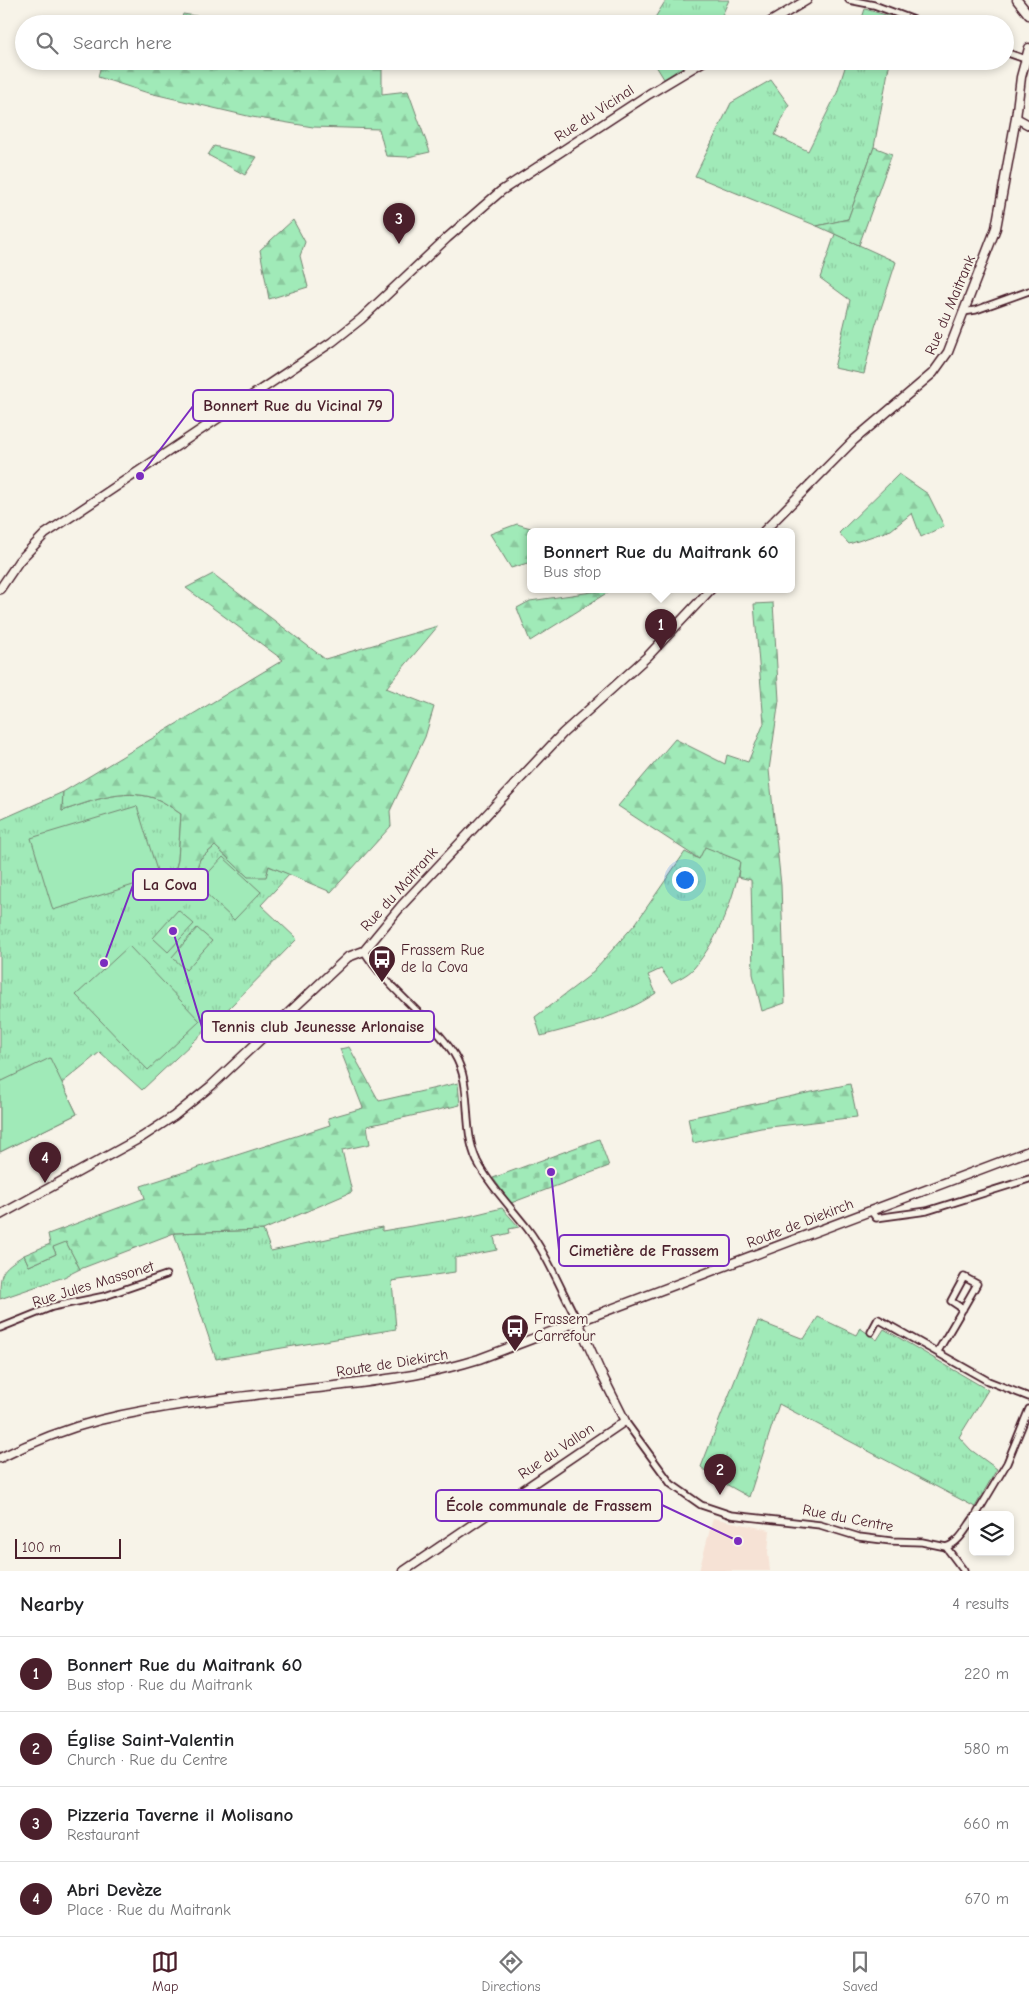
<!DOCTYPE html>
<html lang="en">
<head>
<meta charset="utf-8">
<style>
  :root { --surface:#fff; --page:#f2f2f2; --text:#202124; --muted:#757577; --line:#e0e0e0; --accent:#4a1f2b }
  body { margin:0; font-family:"Comic Neue",sans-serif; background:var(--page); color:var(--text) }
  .controls { position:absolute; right:15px; bottom:15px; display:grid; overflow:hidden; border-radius:8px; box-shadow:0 2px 8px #0003 }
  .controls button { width:45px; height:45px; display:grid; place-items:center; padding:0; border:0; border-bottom:1px solid var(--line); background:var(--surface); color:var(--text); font:25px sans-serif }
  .scale { position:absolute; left:15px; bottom:12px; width:106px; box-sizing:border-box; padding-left:5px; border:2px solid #4a1f2b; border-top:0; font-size:14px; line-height:18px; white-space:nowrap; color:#4a1f2b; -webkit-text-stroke:4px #f7f3e8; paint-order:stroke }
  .you { position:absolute; left:684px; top:879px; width:18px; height:18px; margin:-12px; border:4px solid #fff; border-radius:50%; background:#1a73e8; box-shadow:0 0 0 8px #1a73e833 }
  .badge { display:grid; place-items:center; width:32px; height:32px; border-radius:50%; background:var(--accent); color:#fff; font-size:16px; font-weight:700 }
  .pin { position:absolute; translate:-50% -41px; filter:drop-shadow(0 1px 2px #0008) }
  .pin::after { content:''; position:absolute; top:26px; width:18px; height:15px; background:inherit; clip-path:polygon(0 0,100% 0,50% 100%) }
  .popup { position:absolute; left:527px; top:528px; width:268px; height:65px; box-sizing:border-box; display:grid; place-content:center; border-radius:8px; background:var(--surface); filter:drop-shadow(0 1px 4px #0005); font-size:16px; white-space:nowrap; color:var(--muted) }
  .popup b { font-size:19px; color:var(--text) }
  .popup::after { content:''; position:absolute; left:50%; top:100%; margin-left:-10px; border:10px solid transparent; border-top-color:var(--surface) }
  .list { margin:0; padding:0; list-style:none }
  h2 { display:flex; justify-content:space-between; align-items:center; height:65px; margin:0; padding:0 20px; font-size:21px }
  h2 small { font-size:16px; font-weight:400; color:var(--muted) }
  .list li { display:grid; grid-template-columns:32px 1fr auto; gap:15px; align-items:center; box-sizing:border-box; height:75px; padding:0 20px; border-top:1px solid var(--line) }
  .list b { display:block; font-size:19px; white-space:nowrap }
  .list p { margin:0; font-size:16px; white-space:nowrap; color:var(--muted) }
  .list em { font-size:16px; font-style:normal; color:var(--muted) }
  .icon { flex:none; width:28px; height:28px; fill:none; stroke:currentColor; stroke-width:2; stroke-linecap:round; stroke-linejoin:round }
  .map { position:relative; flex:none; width:1029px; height:1571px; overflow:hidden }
  .search { position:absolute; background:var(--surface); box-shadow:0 2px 8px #0003; left:15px; right:15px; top:15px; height:55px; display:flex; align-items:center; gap:12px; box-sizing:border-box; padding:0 18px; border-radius:28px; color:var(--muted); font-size:19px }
  .sheet { height:365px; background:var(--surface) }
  nav { display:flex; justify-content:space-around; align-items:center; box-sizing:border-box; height:70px; border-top:1px solid var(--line); background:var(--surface); font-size:14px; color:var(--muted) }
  nav a { display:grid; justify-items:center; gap:2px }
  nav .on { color:var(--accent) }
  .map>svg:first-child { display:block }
  .built { fill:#f6e2d5 }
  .grass { fill:url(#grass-tufts); stroke:#758472 }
  .forest { fill:url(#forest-firs); stroke:#758472 }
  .cemetery { fill:url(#cemetery-stones); stroke:#758472 }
  .garden { fill:#a0eab8; stroke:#758472 }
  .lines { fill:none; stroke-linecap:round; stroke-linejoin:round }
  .street-casing { stroke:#4a1f2b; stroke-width:9 }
  .secondary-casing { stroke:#4a1f2b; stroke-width:11 }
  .street { stroke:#f7f3e8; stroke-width:5.5 }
  .secondary { stroke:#f7f3e8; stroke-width:8 }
  .labels { text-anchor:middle; stroke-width:4; stroke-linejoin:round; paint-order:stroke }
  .street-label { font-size:15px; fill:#4a1f2b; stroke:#f7f3e8 }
  .poi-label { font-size:15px; fill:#4a1f2b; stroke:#f7f3e8; text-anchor:start }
  .leader { fill:none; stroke:#7b2cbf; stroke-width:2 }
  .callout-dot { fill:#7b2cbf; stroke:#f7f3e8; stroke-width:2 }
  .callout { fill:#f7f3e8; stroke:#7b2cbf; stroke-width:2 }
  .callout-label { font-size:16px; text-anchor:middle; font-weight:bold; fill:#4a1f2b }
</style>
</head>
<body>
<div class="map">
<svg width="1029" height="1571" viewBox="0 0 1029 1571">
  <defs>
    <pattern id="grass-tufts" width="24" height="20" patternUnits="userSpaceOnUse" patternTransform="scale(1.25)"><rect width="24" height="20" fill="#a0eab8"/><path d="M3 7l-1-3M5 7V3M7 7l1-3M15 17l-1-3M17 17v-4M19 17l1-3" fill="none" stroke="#8bc89e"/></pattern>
    <pattern id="forest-firs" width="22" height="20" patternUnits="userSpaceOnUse" patternTransform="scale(1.25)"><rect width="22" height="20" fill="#a0eab8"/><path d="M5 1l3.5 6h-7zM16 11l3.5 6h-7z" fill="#8bc89e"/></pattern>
    <pattern id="cemetery-stones" width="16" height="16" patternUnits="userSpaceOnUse" patternTransform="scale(1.25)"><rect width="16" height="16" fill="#a0eab8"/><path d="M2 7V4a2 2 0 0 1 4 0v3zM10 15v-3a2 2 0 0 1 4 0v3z" fill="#8bc89e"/></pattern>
  </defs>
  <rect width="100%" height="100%" fill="#f7f3e8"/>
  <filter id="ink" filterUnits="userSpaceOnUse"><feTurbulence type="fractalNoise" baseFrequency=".02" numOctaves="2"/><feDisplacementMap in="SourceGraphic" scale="10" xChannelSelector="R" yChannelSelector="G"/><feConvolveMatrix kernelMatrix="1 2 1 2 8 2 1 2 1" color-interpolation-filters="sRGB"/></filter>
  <g filter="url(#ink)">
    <polygon class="built" points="713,1518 770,1530 768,1552 770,1571 699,1571"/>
    <g class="grass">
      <polygon points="666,0 729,0 718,24 651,24"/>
      <polygon points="865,9 896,18 895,24 860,24"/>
      <polygon points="653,61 692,61 664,79"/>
      <polygon points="847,61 890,61 874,147 848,219 817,226 695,176 731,103 771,80 789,105 775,135 808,151 837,93"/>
      <polygon points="835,234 896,262 875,327 864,374 834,368 850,300 820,278"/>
      <path d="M63,792L62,811C93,801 122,788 154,798C164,801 173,809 181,814L178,860L174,874L192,884L200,859L215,846L248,877L268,866L290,874L261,905L297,939L226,1011L142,1090L100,1052L62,1083L77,1114L0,1152V820Z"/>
      <path d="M705,846L740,861C736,896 717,941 694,968C688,975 678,979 671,983L661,969L648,975L656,993C621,1017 581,1025 541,1036L535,1017L589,976L636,923L685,852L699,859Z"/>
      <polygon points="502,1208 519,1227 509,1229 510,1233 494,1237 497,1250 455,1258 455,1272 392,1281 396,1329 216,1359 174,1233 263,1230 271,1251 382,1227 382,1231 465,1217"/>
      <path d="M66,1241L80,1269L64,1277L0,1299C0,1272 0,1270 24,1255L29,1266L56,1254L53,1247Z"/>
      <polygon points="818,1317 856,1335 860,1328 877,1340 884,1329 988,1390 959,1437 971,1450 997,1469 975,1507 779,1404 749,1497 715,1478 701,1467 758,1321 804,1339"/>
    </g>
    <g class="forest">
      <polygon points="183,14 248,24 180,24"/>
      <polygon points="102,61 384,61 382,70 382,94 408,91 430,152 408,157 386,156 379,129 313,127 252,117 145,92 98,77"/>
      <polygon points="214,146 257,157 245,175 208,155"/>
      <polygon points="874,147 892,154 859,245 817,226 848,219"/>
      <polygon points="293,220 305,242 300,256 308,287 269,299 260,250"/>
      <polygon points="899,474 928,494 944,526 921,537 912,513 891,530 849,544 839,533"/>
      <polygon points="517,524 541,531 531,531 531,562 511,568 490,534"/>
      <path d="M213,574L325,659L438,626L386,688L434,707L425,737L390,811L391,826L331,892L269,866L266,877H248L215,846L200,859L191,884L174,875L178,860L181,814C173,809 164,801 154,798C122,788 92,801 62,811L63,792L283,660L186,588Z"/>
      <polygon points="613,589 530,641 517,608 530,601"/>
      <polygon points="773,603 779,700 769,770 781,885 785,1003 762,1011 753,974 751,880 738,877 740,861 705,847 699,859 618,806 675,739 725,764 727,755 748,762 764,723 754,604"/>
      <polygon points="349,1047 379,1101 458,1083 460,1105 367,1126 370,1144 342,1150 352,1192 263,1230 174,1233 80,1269 66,1242 53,1247 56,1254 29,1266 24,1255 50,1244 48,1234 145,1198 141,1186 330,1125 328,1118 363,1108 340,1049"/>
      <polygon points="850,1084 857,1117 761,1128 693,1143 688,1118"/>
    </g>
    <polygon class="cemetery" points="599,1139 609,1166 511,1203 493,1178"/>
    <g class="garden">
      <polygon points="137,806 159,877 53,910 31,838"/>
      <polygon points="223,857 261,892 234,920 197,885"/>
      <polygon points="178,910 194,924 168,952 153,938"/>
      <polygon points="197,928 212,941 186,970 172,957"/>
      <polygon points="129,946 200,1021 148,1070 76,995"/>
      <polygon points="50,1058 77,1114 0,1152 0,1082"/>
    </g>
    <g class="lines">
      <g class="street-casing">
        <g id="street">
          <polyline points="849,0 874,5 925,24"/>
          <polyline points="1005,52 1025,59"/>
          <polyline points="963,312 976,310 1029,291"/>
          <path d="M364,951C388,990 429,1016 454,1054C474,1086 461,1127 477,1161C490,1186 510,1206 527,1228C547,1254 562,1292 578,1322"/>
          <polyline points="871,1211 876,1218 927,1211 1029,1179"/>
          <polyline points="0,1328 52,1307 105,1296 166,1275"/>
          <polyline points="871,1332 878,1319 988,1381 1029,1397"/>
          <path d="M938,1351C951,1329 964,1307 977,1284L964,1277L951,1301L963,1309"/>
          <polyline points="625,1421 671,1484 701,1505 731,1515 820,1525 859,1537 891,1541 922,1542 946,1547 964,1571"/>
          <polyline points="976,1515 1007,1463 1029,1409"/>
          <path d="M946,1547C959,1543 965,1530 973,1519"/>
        </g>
      </g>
      <g class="secondary-casing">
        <g id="secondary">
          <polyline points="1017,0 1029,15"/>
          <polyline points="767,24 807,0"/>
          <polyline points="1016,118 1029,125"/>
          <polyline points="764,531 854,440 933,373 948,352 996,228 1016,118 1021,77 1029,48"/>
          <polyline points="0,589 19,561 45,534 332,342 361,319 447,238 501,191 649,94 704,61"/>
          <polyline points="0,1215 142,1137 174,1116 211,1086 348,957 364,951 402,905 563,733 648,656 711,589"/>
          <path d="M0,1458C32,1442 65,1429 100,1420C179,1401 270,1394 352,1384C398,1378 434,1373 479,1359L1029,1151"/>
          <polyline points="404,1571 625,1421 600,1371 578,1322"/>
        </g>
      </g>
      <use href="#street" class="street"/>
      <use href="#secondary" class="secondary"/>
    </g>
  </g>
  <defs>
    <g id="bus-pin" transform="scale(1.4375)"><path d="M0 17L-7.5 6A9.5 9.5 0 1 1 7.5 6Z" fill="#4a1f2b" stroke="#f7f3e8"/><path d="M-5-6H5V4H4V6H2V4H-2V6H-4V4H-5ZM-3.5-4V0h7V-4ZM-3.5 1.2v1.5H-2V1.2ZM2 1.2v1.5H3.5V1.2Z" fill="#fff"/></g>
  </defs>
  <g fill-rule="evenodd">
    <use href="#bus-pin" x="382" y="959"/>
    <use href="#bus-pin" x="515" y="1328"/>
  </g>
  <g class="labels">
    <g class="street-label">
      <text transform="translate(594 113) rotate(-33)" y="5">Rue du Vicinal</text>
      <text transform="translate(950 305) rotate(-67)" y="5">Rue du Maitrank</text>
      <text transform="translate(399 889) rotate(-48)" y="5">Rue du Maitrank</text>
      <text transform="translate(800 1223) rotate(-21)" y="5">Route de Diekirch</text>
      <text transform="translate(93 1284) rotate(-17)" y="5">Rue Jules Massonet</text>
      <text transform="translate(392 1363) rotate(-9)" y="5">Route de Diekirch</text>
      <text transform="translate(556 1451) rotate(-34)" y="5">Rue du Vallon</text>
      <text transform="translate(848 1518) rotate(11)" y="5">Rue du Centre</text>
    </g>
    <g class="poi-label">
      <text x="401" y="955">Frassem Rue<tspan x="401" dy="17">de la Cova</tspan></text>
      <text x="534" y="1324">Frassem<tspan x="534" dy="17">Carrefour</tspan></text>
    </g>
  </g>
  <path class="leader" d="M140 476L193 406M104 963L133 885M173 931L202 1027M551 1172L559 1250M738 1541L662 1505"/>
  <g class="callout-dot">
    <circle cx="140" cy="476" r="5"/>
    <circle cx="104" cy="963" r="5"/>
    <circle cx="173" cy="931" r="5"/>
    <circle cx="551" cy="1172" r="5"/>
    <circle cx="738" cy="1541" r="5"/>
  </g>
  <g class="callout">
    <rect x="193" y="390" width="200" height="31" rx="5"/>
    <rect x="133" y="869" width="75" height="31" rx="5"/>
    <rect x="202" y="1011" width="232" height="31" rx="5"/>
    <rect x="559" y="1235" width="170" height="31" rx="5"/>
    <rect x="436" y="1490" width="226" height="31" rx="5"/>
  </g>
  <g class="callout-label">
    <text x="293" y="411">Bonnert Rue du Vicinal 79</text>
    <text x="170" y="890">La Cova</text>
    <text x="318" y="1032">Tennis club Jeunesse Arlonaise</text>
    <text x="644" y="1256">Cimetière de Frassem</text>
    <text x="549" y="1511">École communale de Frassem</text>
  </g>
</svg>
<div class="controls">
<button><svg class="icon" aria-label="layers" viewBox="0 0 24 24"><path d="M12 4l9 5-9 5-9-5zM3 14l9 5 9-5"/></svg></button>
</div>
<div class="scale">100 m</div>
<div class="you"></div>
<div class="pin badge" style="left:661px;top:650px">1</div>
<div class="popup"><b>Bonnert Rue du Maitrank 60</b>Bus stop</div>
<div class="pin badge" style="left:720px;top:1495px">2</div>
<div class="pin badge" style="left:399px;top:244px">3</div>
<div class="pin badge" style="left:45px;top:1183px">4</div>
<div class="search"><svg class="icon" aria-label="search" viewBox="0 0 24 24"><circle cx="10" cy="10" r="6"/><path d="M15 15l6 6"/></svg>Search here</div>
</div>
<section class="sheet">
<h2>Nearby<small>4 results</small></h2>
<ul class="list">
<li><span class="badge">1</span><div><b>Bonnert Rue du Maitrank 60</b><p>Bus stop · Rue du Maitrank</p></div><em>220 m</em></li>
<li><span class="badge">2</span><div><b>Église Saint-Valentin</b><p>Church · Rue du Centre</p></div><em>580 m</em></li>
<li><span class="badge">3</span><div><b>Pizzeria Taverne il Molisano</b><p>Restaurant</p></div><em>660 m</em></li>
<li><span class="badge">4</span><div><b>Abri Devèze</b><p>Place · Rue du Maitrank</p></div><em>670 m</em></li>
</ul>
</section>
<nav>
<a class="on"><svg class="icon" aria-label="map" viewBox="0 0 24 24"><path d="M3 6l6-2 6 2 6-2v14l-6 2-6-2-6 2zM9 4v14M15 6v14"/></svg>Map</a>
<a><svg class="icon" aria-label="directions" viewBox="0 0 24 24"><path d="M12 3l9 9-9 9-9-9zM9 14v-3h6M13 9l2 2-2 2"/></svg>Directions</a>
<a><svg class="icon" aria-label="saved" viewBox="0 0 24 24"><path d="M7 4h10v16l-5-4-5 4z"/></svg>Saved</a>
</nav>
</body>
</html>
